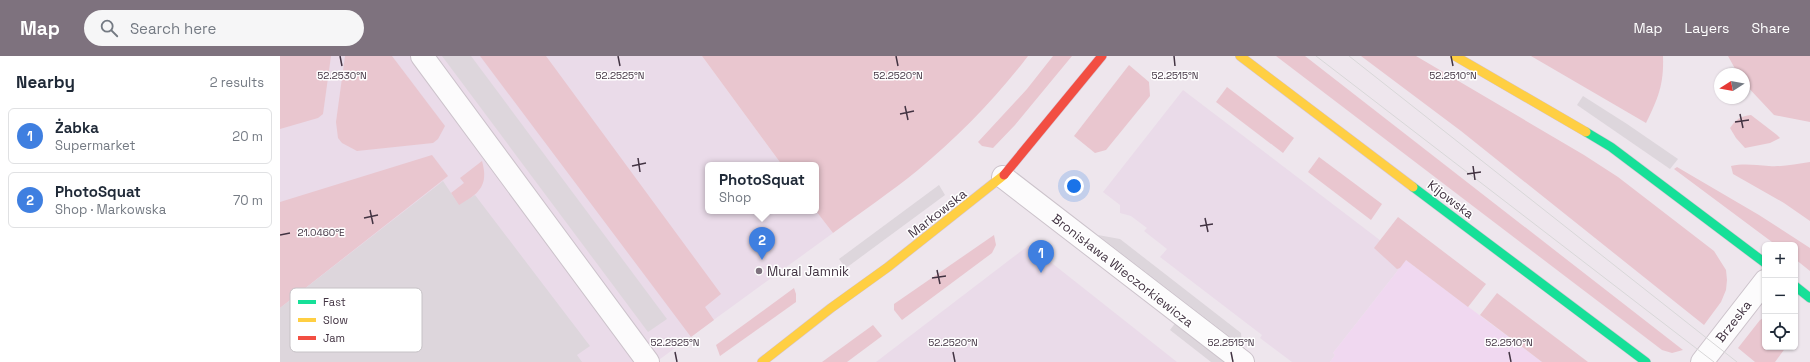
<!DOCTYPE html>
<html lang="en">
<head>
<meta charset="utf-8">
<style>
  :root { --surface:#fff; --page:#f6f6f7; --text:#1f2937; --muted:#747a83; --line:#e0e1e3; --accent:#7e727e }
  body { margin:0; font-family:"Space Grotesk",sans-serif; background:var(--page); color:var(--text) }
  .controls { position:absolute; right:12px; bottom:12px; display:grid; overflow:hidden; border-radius:6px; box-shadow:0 1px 3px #0004 }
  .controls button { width:36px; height:36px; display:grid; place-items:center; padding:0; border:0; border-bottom:1px solid var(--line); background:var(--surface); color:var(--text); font:20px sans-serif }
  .compass { position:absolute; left:1434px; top:12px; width:36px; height:36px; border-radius:50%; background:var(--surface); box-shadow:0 1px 3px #0004; rotate:259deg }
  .you { position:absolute; left:794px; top:130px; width:14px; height:14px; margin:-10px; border:3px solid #fff; border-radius:50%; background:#1a73e8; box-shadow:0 0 0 6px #1a73e833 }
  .badge { display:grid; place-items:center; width:26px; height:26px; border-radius:50%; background:var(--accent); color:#fff; font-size:13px; font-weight:700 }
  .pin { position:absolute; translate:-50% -33px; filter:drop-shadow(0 1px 2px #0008) }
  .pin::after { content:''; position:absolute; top:21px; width:14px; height:12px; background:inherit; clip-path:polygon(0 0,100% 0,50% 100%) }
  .popup { position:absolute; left:425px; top:106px; width:114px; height:52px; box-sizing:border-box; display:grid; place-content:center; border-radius:6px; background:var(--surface); filter:drop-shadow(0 1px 3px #0005); font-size:13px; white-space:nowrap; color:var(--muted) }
  .popup b { font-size:15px; color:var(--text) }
  .popup::after { content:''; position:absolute; left:50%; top:100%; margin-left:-8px; border:8px solid transparent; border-top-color:var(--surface) }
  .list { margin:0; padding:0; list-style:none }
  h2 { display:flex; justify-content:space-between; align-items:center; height:52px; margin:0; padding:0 16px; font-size:17px }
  h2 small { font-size:13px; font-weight:400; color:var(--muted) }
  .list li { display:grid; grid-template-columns:26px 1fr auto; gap:12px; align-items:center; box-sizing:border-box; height:56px; margin:0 8px 8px; padding:0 8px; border:1px solid var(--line); border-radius:6px }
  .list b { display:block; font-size:15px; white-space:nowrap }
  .list p { margin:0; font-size:13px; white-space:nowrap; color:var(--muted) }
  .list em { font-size:13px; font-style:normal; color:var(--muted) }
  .icon { flex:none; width:22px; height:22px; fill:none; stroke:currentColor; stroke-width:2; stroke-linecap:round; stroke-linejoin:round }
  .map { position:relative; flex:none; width:1530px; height:306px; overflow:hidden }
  header { display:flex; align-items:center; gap:24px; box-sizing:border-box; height:56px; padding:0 20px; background:var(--accent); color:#fff }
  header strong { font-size:19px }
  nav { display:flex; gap:22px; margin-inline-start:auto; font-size:14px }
  .search { width:280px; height:36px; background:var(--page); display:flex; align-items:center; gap:10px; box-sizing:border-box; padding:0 14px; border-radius:22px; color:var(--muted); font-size:15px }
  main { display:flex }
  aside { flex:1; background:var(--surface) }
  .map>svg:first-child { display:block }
  .residential { fill:#eadbe9 }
  .commercial { fill:#f0d8f0 }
  .green { fill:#e9c6cf }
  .parking { fill:#ddd6dc }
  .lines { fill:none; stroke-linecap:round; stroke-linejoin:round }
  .street-casing { stroke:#ccc3cb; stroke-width:24 }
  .fast-casing { stroke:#d4c4d2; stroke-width:10 }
  .slow-casing { stroke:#d4c4d2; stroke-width:10 }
  .jam-casing { stroke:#d4c4d2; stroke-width:10 }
  .street { stroke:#fcfbfc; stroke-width:22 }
  .fast { stroke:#16e098; stroke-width:9 }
  .slow { stroke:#ffcf43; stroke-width:9 }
  .jam { stroke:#f24e42; stroke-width:9 }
  .tram { stroke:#d8d7d8; stroke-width:1 }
  .ticks { fill:none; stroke:#423342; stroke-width:1.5 }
  .poi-dot { fill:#7e727e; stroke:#fff; stroke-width:1.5 }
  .labels { text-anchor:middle; stroke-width:3; stroke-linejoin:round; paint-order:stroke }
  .street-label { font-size:13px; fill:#423342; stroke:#fff }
  .poi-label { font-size:13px; fill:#423342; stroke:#fff; text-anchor:start }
  .key { fill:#fff; stroke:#c6c2c6; stroke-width:1 }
  .key-label { font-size:11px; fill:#423342 }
  .ticks-label { font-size:10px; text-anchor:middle; fill:#423342; stroke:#fff; stroke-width:3; stroke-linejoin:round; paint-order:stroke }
</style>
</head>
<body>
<header>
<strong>Map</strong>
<div class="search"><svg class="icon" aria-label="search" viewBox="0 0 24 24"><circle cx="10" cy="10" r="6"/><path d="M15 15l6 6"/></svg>Search here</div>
<nav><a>Map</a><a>Layers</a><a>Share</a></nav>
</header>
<main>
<aside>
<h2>Nearby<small>2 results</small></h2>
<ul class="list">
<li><span class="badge" style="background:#3f7fe0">1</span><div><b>Żabka</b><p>Supermarket</p></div><em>20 m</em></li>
<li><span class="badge" style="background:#3f7fe0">2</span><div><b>PhotoSquat</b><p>Shop · Markowska</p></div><em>70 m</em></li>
</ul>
</aside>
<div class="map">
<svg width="1530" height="306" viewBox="0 0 1530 306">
  <rect width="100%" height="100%" fill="#eee6ed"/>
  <g class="residential">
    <polygon points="0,0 422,0 502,109 428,109 428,155 536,155 553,177 376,306 0,306"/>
    <polygon points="903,34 1126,204 1053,297 1055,299 1050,306 1012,306 980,282 982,279 880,201 887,193 864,175 867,172 851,160 840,157 840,149 823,136"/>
    <polygon points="749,189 897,306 596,306"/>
  </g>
  <polygon class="commercial" points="1126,204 1262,306 1050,306 1055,299 1053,297"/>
  <g class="green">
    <polygon points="0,0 51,0 43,58 38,62 0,73"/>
    <polygon points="65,0 112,0 165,70 158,83 153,87 77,95 62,87 58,82 56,66"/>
    <polygon points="200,0 266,0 441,238 425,251 434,264 411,281"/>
    <path d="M422,0H748C717,41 678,81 638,114C611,136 581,156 553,177L536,155V109H502Z"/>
    <polygon points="773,0 792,0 735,69 713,92 702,90 698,86 747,33"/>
    <polygon points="996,0 1025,0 1403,294 1392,297 1382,294"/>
    <polygon points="1081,0 1136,0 1304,99 1338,121 1434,195 1446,214 1447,224 1446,234 1441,246 1424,269 1181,75"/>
    <path d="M1251,0H1383C1384,29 1378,42 1366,67Z"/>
    <polygon points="1448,0 1530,0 1530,66 1494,59 1464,27 1464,18 1458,18"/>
    <polygon points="849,9 869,26 870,40 826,94 815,97 794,80"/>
    <polygon points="947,31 1014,82 1003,97 936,46"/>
    <path d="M1471,59L1497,79L1500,82L1490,87L1465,92L1456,82L1450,72C1456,63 1461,60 1471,59Z"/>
    <polygon points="152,99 168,120 0,252 0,146"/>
    <polygon points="1039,101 1102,148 1091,164 1028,116"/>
    <path d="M202,105C209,130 199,137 179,150L171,137L184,127L180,122Z"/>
    <path d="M1530,106V165L1504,147L1453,118L1451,110C1464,107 1475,109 1489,110C1503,111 1516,108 1530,106Z"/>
    <polygon points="1397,111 1479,159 1530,192 1530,215 1515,203 1515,189 1496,189 1394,113"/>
    <polygon points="1118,161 1206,228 1188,251 1126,204 1120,212 1117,213 1094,192"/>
    <polygon points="714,179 716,189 712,197 622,264 614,254 614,248"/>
    <polygon points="514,232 516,238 516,246 440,300 436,289"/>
    <polygon points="1217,237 1308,306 1262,306 1200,259"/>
    <polygon points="1485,261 1485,291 1506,291 1495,306 1475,306 1458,292 1480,264"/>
    <polygon points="593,269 602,280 567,306 542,306"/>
  </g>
  <g class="parking">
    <polygon points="162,0 191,0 387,263 368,276"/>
    <polygon points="1303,40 1347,68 1398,103 1390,113 1297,49"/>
    <polygon points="163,125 179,149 195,139 310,290 297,299 302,306 0,306 0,252"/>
    <polygon points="659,129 665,139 566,212 559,203"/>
    <polygon points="818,179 840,183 961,277 962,290"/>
    <polygon points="896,266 948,306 931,306 890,274"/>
  </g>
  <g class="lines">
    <g class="street-casing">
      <g id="street">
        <polyline points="142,0 368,306"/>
        <polyline points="723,121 963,306"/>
        <polyline points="1422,306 1485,225"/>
      </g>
    </g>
    <g class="fast-casing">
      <g id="fast">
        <polyline points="1306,76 1331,91 1485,207"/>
        <polyline points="1133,131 1366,306"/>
        <polyline points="1515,230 1530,242"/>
      </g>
    </g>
    <g class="slow-casing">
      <g id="slow">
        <polyline points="960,0 1133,131"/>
        <polyline points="1175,0 1306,76"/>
        <polyline points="482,306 551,252 608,211 724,119"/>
      </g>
    </g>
    <g class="jam-casing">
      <polyline id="jam" points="724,119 822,0"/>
    </g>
    <use href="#street" class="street"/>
    <use href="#fast" class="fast"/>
    <use href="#slow" class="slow"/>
    <use href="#jam" class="jam"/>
    <g class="tram">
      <polyline points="1036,0 1434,306"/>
      <polyline points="1069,0 1457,306"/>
    </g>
  </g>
  <path class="ticks" d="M60,0L62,10M338,0L340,10M616,0L618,10M894,0L895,10M1171,0L1173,10M625,50L628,64M620,58L634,55M1460,58L1463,72M1455,66L1469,64M358,102L360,116M352,110L366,107M1193,110L1195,124M1187,118L1201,116M90,154L93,168M84,162L98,159M925,162L928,176M920,170L933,168M0,179L10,177M657,214L660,228M652,222L666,220M395,296L397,306M673,296L675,306M951,296L953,306M1229,296L1231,306"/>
  <circle class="poi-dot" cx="479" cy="215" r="4"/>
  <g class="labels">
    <g class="street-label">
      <text transform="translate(1171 143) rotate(37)" y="5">Kijowska</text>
      <text transform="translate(657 157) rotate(-38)" y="5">Markowska</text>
      <text transform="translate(843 214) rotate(38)" y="5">Bronisława Wieczorkiewicza</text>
      <text transform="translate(1453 265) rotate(-52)" y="5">Brzeska</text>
    </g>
    <g class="poi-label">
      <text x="487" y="220">Mural Jamnik</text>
    </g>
  </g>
  <rect x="10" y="232" width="132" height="64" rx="6" class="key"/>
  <rect x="18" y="244" width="18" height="4" fill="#16e098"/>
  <rect x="18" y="262" width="18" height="4" fill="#ffcf43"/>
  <rect x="18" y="280" width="18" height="4" fill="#f24e42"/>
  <g class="key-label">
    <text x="43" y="250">Fast</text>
    <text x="43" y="268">Slow</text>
    <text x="43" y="286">Jam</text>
  </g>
  <g class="ticks-label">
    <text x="62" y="23">52.2530°N</text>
    <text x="340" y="23">52.2525°N</text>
    <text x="618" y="23">52.2520°N</text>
    <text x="895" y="23">52.2515°N</text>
    <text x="1173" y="23">52.2510°N</text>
    <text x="41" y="180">21.0460°E</text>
    <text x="395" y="290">52.2525°N</text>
    <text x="673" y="290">52.2520°N</text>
    <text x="951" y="290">52.2515°N</text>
    <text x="1229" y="290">52.2510°N</text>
  </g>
</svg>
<div class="controls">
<button>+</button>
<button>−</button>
<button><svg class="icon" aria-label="locate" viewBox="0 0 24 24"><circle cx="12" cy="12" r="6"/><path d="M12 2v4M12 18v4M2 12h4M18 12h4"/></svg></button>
</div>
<svg class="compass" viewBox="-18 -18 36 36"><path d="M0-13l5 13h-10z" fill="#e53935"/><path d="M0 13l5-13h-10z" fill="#747a83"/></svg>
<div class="you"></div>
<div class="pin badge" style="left:761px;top:217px;background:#3f7fe0">1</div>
<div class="pin badge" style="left:482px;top:204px;background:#3f7fe0">2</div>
<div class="popup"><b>PhotoSquat</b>Shop</div>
</div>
</main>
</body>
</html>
